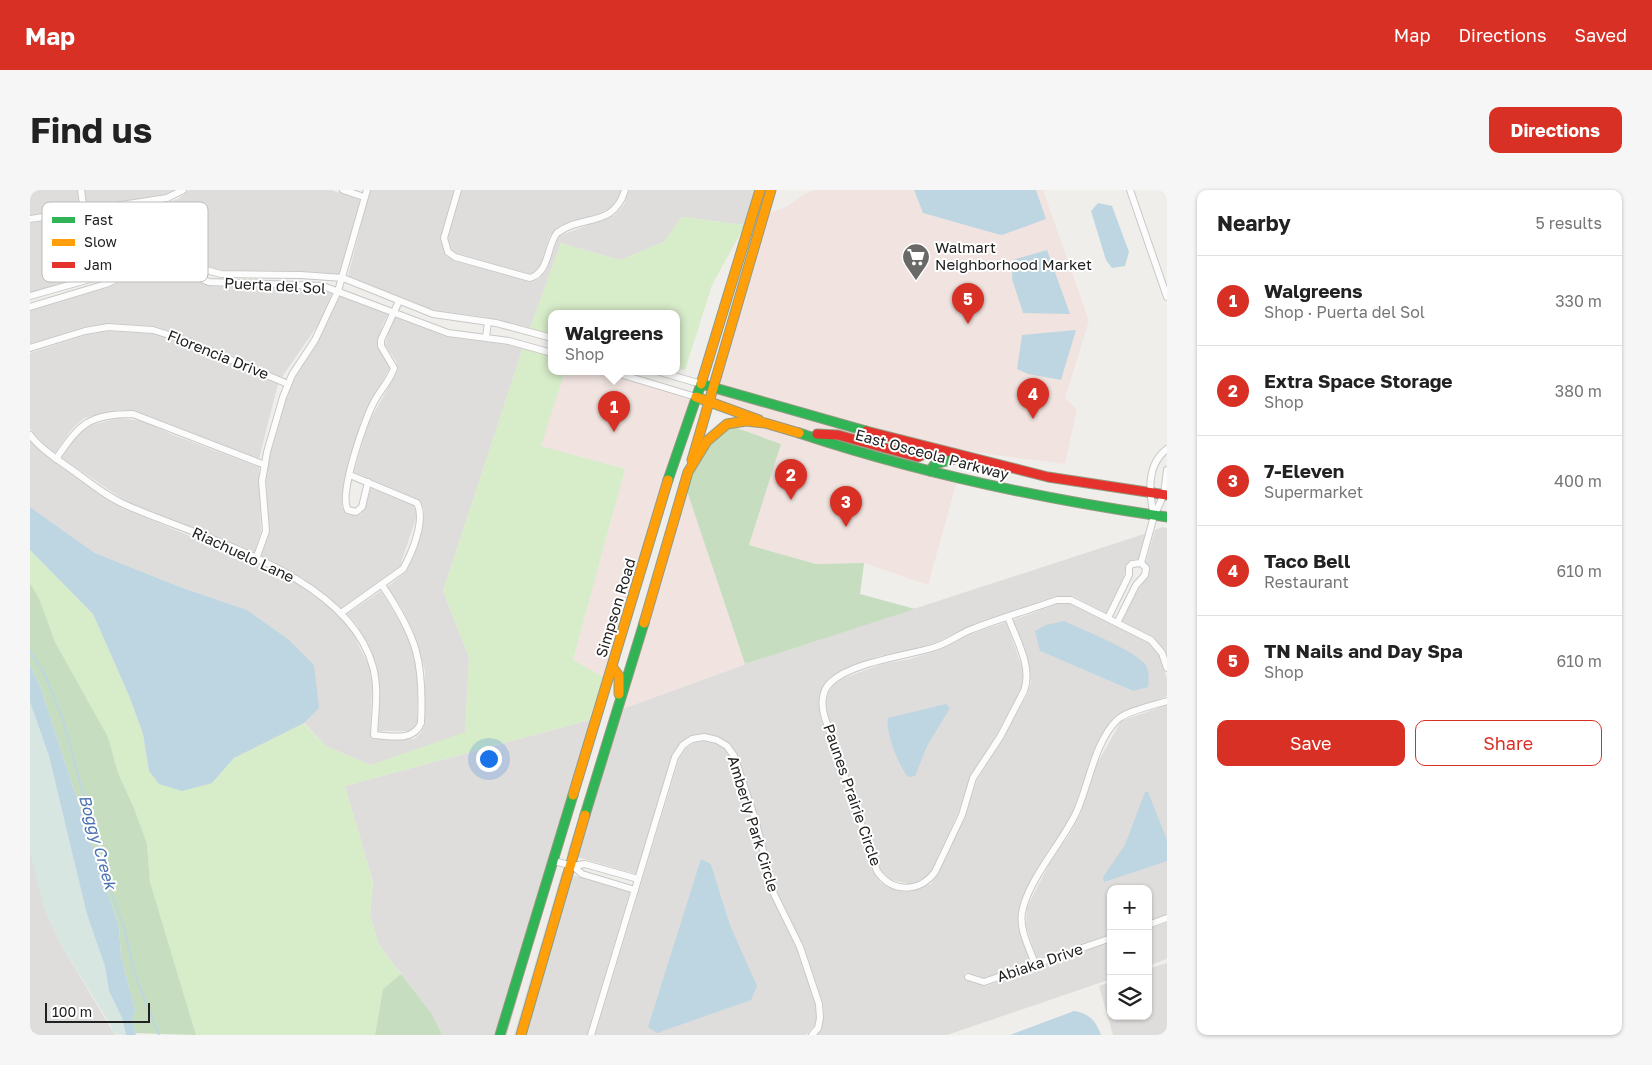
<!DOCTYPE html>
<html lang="en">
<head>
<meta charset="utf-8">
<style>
  :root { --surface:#fff; --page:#f6f6f6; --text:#222; --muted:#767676; --line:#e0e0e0; --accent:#d93025 }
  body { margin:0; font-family:"Golos Text",sans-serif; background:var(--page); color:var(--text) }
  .controls { position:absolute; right:15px; bottom:15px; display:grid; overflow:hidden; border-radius:10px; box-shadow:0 1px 4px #0004 }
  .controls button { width:45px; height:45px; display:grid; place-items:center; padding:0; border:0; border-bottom:1px solid var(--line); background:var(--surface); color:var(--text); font:25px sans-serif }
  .scale { position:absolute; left:15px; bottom:12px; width:105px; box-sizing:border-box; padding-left:5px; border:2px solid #212121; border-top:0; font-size:14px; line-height:18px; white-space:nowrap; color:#212121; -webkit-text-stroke:4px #fff; paint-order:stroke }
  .you { position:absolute; left:458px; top:568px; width:18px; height:18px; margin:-12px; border:4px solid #fff; border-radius:50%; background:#1a73e8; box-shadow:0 0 0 8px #1a73e833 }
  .badge { display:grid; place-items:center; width:32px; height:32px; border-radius:50%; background:var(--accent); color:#fff; font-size:16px; font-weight:700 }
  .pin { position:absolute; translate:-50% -41px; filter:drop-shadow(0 1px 2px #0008) }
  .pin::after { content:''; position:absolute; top:26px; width:18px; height:15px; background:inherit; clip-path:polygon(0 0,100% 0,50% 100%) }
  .popup { position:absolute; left:518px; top:120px; width:132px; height:65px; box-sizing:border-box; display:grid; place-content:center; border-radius:10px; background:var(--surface); filter:drop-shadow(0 1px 4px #0005); font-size:16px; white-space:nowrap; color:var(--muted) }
  .popup b { font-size:19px; color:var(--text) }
  .popup::after { content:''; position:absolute; left:50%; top:100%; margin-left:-10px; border:10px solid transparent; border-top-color:var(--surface) }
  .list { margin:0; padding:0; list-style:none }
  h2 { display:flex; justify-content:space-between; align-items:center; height:65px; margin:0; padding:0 20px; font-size:21px }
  h2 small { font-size:16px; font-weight:400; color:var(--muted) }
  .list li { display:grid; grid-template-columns:32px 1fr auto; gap:15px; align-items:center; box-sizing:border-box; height:90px; padding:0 20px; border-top:1px solid var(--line) }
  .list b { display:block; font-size:19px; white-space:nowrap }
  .list p { margin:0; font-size:16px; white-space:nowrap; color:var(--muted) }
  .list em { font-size:16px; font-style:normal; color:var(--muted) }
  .actions { display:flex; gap:10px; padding:15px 20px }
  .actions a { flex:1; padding:11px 0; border:1px solid var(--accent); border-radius:10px; text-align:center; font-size:18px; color:var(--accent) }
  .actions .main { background:var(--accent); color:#fff }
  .icon { flex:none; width:28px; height:28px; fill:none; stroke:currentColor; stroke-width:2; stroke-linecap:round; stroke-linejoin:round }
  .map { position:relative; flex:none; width:1137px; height:845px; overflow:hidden; border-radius:10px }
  header { display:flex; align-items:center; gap:30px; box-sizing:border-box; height:70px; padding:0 25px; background:var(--accent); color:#fff }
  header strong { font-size:24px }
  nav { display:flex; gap:28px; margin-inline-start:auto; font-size:18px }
  .intro { display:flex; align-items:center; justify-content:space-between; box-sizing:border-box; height:120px; padding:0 30px }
  h1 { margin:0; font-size:35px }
  .button { padding:12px 22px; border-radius:10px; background:var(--accent); color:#fff; font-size:18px; font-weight:700 }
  main { display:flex; gap:30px; padding:0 30px }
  aside { flex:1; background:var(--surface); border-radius:10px; box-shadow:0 1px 4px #0004 }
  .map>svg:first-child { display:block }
  .residential { fill:#dedddb; fill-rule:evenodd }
  .commercial { fill:#f1e4e0; fill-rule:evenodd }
  .grass { fill:#d7ecc9 }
  .forest { fill:#c6debf }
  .wetland { fill:#d7e6e0 }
  .water { fill:#bdd6e2 }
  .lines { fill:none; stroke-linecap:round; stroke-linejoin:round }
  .stream { stroke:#bdd6e2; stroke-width:2 }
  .street-casing { stroke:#c8c8c6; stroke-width:8 }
  .fast-casing { stroke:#959a81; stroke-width:11 }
  .slow-casing { stroke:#959a81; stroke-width:11 }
  .jam-casing { stroke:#959a81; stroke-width:11 }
  .street { stroke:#fdfcfc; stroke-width:6 }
  .fast { stroke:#30b455; stroke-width:9 }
  .slow { stroke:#ff9f0a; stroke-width:9 }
  .jam { stroke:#e5322d; stroke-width:9 }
  .labels { text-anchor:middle; stroke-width:4; stroke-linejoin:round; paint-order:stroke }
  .poi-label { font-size:15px; fill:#212121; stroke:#fff; text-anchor:start }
  .street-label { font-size:15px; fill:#212121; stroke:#fff }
  .water-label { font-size:16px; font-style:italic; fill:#4b71b3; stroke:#fff }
  .key { fill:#fff; stroke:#bcbcbc; stroke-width:1 }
  .key-label { font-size:14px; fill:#212121 }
</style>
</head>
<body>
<header>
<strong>Map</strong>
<nav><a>Map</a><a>Directions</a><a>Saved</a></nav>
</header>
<div class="intro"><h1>Find us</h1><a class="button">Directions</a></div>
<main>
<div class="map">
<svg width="1137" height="845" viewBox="0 0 1137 845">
  <rect width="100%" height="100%" fill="#efeeea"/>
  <g class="residential">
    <polygon points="0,0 47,0 50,19 0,25"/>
    <polygon points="55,0 147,0 136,4 57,18"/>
    <polygon points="159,0 301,0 330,10 310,84 270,81 191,80 162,72 142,63 120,61 101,65 72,81 0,102 0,33 138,12 148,9"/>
    <polygon points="340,0 424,0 411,47 415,65 425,71 501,92 509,89 516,81 529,46 585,25 594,15 599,0 726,0 715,35 652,27 634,52 590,70 531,53 500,138 455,127 403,120 318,86"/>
    <polygon points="432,0 592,0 588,11 581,18 525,40 519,47 510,77 500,84 426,63 420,60 418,46"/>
    <polygon points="115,80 138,80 179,96 293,100 302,103 290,132 252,187 150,144 124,136 78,133 54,137 0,154 0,121 77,98"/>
    <polygon points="310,106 358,124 352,136 348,155 360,177 331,231 315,287 312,317 318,324 327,326 331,324 335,318 340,298 384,316 387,325 370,376 311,418 272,388 231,367 239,341 236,292 240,263 256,209 265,187 288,152"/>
    <polygon points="365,127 417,147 479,155 493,158 413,401 439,467 435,543 341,575 296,556 274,533 258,449 217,420 150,397 65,363 0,317 0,251 27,274 94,319 245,381 269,395 304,421 320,438 340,478 342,496 340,549 384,549 391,543 395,534 395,481 383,441 372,418 357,397 376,382 381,372 394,328 394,319 388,309 324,282 338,234 368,180 366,171 355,155 359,139"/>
    <polygon points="78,141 123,144 148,151 248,194 229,269 104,220 88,220 54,228 41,240 25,263 17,257 0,239 0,163 56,145"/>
    <polygon points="89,228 113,231 141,244 229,277 231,342 224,364 97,312 32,268 47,245 57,236"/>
    <polygon points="1132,337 1137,338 1137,467 1122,446 1092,431 1109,398 1119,386 1119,378 1116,372 1125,340"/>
    <path d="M1117,343L1109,369L1101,370L1096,374L1094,386L1076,423L1043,406H1025L938,437L907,452L878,461L849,466L811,480L798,489L789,509L791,529L844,682L850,692L858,697L868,701L882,702L901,694L908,684L935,627L947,590L973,549L998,503L1001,493L999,476L983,430L1028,414H1041L1119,453L1129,465L1137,489V506L1086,525L1080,532L1060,571L1043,621L1032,642L1017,662L990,713L988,736L1000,772L954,788L935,782L934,790L956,796L1081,752V789L917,845H787L794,828L793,813L773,755L747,702L728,628L707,565L699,553L687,546L673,543L660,546L650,553L642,565L606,684L537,664L581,523L727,470ZM1010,461L1117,476L1103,501Z"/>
    <polygon points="351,401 377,444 388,482 387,532 381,541 348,541 349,497 347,476 339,457 326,434 317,424"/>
    <polygon points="976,432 992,477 994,492 991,499 967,544 940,586 928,623 902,680 896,687 881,694 861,690 850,679 798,527 796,510 799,502 803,495 814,488 852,474 880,469 909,460 941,444"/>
    <polygon points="1137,515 1137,724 1118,731 1118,699 1081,699 1081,744 1007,769 996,736 997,717 1023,667 1038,647 1050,625 1067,574 1091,531"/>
    <polygon points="563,529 515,712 477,845 412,845 402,824 349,755 340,725 343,692 315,596"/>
    <path d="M674,551L686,554L695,559L701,568L721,630L741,705L766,758L786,815L787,828L784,836L776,845H565L649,569L656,558L664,553ZM671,669L681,674L700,735L727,796Z"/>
    <polygon points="0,660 14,717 29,751 85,845 0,845"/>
    <polygon points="532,682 600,702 557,845 484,845"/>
    <polygon points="1137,733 1137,769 1118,776 1118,739"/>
    <polygon points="1137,773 1137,845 1083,845 1069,796 1081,792 1081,826 1118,826 1118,779"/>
  </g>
  <g class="commercial">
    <path d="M785,0H884L893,23L972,45L1015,29L1006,0H1013L1059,131L1035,208L1047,219L1035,274L935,261L934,263L884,251L689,194L738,23L754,18L773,5ZM990,165L1031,190L987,178Z"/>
    <polygon points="535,181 567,181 661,210 629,325 623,357 572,527 563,530 559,530 573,487 543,470 595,279 510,256"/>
    <polygon points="686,203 893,262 887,263 797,240 773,240 684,210"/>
    <polygon points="724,235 738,237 901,286 927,291 898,395 834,373 787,374 719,355 750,254 704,237"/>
    <polygon points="657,301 715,474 581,523 629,363"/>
  </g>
  <g class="grass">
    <polygon points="652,27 715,35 682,95 655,180 647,178 646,123 522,123 521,144 500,138 531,53 590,70 634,52"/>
    <polygon points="493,158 521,167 522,181 535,181 511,256 595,279 543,470 573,487 559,530 315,596 343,692 340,725 349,755 371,784 353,799 345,845 166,845 120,692 117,654 104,618 88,583 78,547 25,452 9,408 0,393 0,360 63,424 100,508 113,544 119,581 182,593 204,568 273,533 296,556 341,575 435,542 439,467 413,401"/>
  </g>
  <g class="forest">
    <path d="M704,237L751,254L719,355L786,374L834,373L830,404L885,419L715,474L657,301C665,274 676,247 704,237Z"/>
    <polygon points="0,393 9,408 25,452 78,547 88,583 104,618 117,654 120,692 166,845 105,843 102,830 105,820 91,766 89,737 10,496 0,475"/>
    <polygon points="371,784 402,824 412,845 345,845 353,799"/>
  </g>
  <polygon class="wetland" points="0,512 19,566 53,704 75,776 79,801 92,828 96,845 83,844 80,834 29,751 14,717 5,682 0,660"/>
  <g class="water">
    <polygon points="884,0 1006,0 1016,29 972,45 967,44 893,23"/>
    <polygon points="1068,13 1082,16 1099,62 1095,76 1082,78 1076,70 1061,21"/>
    <polygon points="1017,60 1040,124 993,123 982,89 983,70"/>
    <polygon points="1046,140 1031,190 998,184 987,179 992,145"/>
    <polygon points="0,317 65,363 150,397 217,420 258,449 284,475 289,518 274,533 204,568 182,593 152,601 129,594 119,581 113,544 100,508 63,424 0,360"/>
    <path d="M1034,431C1051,439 1110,462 1117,477C1119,484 1119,491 1118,497L1103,501L1010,461L1005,441L1016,435Z"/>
    <polygon points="0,475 10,496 89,737 91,766 105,820 102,830 106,845 96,845 92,828 79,801 75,776 57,724 19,566 0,512"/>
    <path d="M916,514L920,518L897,556L885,586L878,587C869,576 855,542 858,528Z"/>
    <polygon points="1115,602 1118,602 1137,650 1137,671 1074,692 1073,687 1095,655"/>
    <polygon points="671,669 681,674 700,735 727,796 721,810 627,843 618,837"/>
    <path d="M1044,821C1059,823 1066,831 1071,845H980Z"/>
  </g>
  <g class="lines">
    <polyline class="stream" points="0,462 13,481 32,527 79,697 94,737 105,785 129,845"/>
    <g class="street-casing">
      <g id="street">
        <polyline points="51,0 54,22"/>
        <polyline points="313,0 334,7"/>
        <path d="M428,0L414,48L418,62L425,67L500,88C520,82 516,57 527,43C552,24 584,38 595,0"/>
        <polyline points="1100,0 1137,107"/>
        <polyline points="0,29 137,8 153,0"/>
        <polyline points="0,106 74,85 103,69 120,66 142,67 161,76 191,84 271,85 313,88 403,124 466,133 522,148"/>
        <polyline points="0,117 76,94 114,76 138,76 179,92 293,96 418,143 479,151 522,163"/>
        <polyline points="456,147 458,132"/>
        <polyline points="0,158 55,141 78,137 123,140 149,148 258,194"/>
        <polyline points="580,181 666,207"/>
        <polyline points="627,181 671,194"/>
        <path d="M0,245C10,258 24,267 38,277C57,290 76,307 98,316C176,350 318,385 343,477C349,499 345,523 344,545C360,546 384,552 391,533C394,471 387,447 352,395"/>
        <path d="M26,269C50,234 58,224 103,224L235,275"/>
        <path d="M338,292L332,317L326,322L318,320C308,305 335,228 344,212C350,200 360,191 364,178L351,156V150L369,111"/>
        <path d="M1124,326C1119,303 1116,275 1137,259"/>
        <polyline points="226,369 236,341 232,291 237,262 253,207 262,185 285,150 308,101 337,0"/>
        <polyline points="1111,373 1124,326 1134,304 1137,280"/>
        <path d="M311,423L373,379C382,363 396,330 387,313L320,285"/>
        <path d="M978,427C986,449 1003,477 994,501L970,547L943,588L932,625L905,682C889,703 862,703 847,681L795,528C791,516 791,501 801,492C822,472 877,466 905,457C918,453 928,445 940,440C968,429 998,420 1027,410H1041L1121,450L1132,463L1137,478"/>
        <polyline points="1078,428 1099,385 1099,377 1102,374 1111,373 1116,378 1115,385 1106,395 1087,433"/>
        <polyline points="524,671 543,676 555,674 608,689"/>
        <polyline points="543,676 552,684 605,700"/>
        <polyline points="1118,735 1137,728"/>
        <path d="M1005,774C1000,759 989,740 992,723C997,691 1032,653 1046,623C1059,595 1064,553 1087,530C1096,521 1125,515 1137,511"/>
        <polyline points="938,787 954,792 1081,748"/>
        <polyline points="561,845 645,567 653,555 662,549 674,547 687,550 697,556 704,566 725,629 744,704 770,757 789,814 790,828 788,838 782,845"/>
      </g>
    </g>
    <g class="fast-casing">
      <g id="fast">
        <path d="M769,243C889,283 1012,309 1137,327"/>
        <polyline points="900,281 905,274 928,268"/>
        <polyline points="638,290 671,194 836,241"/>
        <polyline points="555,625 614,433"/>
        <polyline points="470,845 543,605"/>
      </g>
    </g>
    <g class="slow-casing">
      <g id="slow">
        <polyline points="671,194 730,0"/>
        <polyline points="666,207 729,230"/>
        <polyline points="662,270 741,0"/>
        <polyline points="614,433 658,282 677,251 697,234 716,231 735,233 769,243"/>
        <polyline points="583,478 589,486 589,504"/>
        <polyline points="543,605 638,290"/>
        <polyline points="491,845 555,625"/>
      </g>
    </g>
    <g class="jam-casing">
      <g id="jam">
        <polyline points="836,241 1018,287 1137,305"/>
        <polyline points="787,244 808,245 888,267 904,260"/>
      </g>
    </g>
    <use href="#street" class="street"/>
    <use href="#fast" class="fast"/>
    <use href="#slow" class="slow"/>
    <use href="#jam" class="jam"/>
  </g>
  <defs>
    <g id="supermarket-pin" transform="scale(1.4375)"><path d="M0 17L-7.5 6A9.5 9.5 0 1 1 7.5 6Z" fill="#696967" stroke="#fff"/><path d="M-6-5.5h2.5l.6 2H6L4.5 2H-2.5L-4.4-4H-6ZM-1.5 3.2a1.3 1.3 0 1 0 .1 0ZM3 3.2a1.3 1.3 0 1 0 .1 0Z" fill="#fff"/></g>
  </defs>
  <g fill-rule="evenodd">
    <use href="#supermarket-pin" x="886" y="67"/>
  </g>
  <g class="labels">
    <g class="poi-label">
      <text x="905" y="63">Walmart<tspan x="905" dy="17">Neighborhood Market</tspan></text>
    </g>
    <g class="street-label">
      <text transform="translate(245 96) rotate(3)" y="5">Puerta del Sol</text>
      <text transform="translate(188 165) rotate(22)" y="5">Florencia Drive</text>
      <text transform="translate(902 265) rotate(15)" y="5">East Osceola Parkway</text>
      <text transform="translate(213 365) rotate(25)" y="5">Riachuelo Lane</text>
      <text transform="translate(586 418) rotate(-73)" y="5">Simpson Road</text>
      <text transform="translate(822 605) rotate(71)" y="5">Paunes Prairie Circle</text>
      <text transform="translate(723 634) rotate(73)" y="5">Amberly Park Circle</text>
      <text transform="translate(1010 773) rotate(-19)" y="5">Abiaka Drive</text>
    </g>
    <g class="water-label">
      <text transform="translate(68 652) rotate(74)" y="6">Boggy Creek</text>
    </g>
  </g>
  <rect x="12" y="12" width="166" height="80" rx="8" class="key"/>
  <rect x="22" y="27" width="23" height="6" fill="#30b455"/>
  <rect x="22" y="49" width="23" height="7" fill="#ff9f0a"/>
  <rect x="22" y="72" width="23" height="6" fill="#e5322d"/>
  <g class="key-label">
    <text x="54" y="35">Fast</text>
    <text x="54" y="57">Slow</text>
    <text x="54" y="80">Jam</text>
  </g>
</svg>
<div class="controls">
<button>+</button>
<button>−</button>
<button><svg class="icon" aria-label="layers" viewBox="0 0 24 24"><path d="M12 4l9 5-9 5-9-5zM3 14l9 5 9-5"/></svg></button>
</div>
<div class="scale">100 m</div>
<div class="you"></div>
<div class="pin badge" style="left:584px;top:242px">1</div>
<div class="popup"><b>Walgreens</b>Shop</div>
<div class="pin badge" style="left:761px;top:310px">2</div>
<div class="pin badge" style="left:816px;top:337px">3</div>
<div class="pin badge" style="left:1003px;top:229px">4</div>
<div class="pin badge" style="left:938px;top:134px">5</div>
</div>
<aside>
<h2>Nearby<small>5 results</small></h2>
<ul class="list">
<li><span class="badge">1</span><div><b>Walgreens</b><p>Shop · Puerta del Sol</p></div><em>330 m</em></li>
<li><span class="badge">2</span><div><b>Extra Space Storage</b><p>Shop</p></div><em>380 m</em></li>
<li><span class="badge">3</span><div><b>7-Eleven</b><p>Supermarket</p></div><em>400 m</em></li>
<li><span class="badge">4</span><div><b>Taco Bell</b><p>Restaurant</p></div><em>610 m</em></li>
<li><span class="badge">5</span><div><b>TN Nails and Day Spa</b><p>Shop</p></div><em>610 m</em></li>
</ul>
<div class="actions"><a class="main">Save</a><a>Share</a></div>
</aside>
</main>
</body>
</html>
